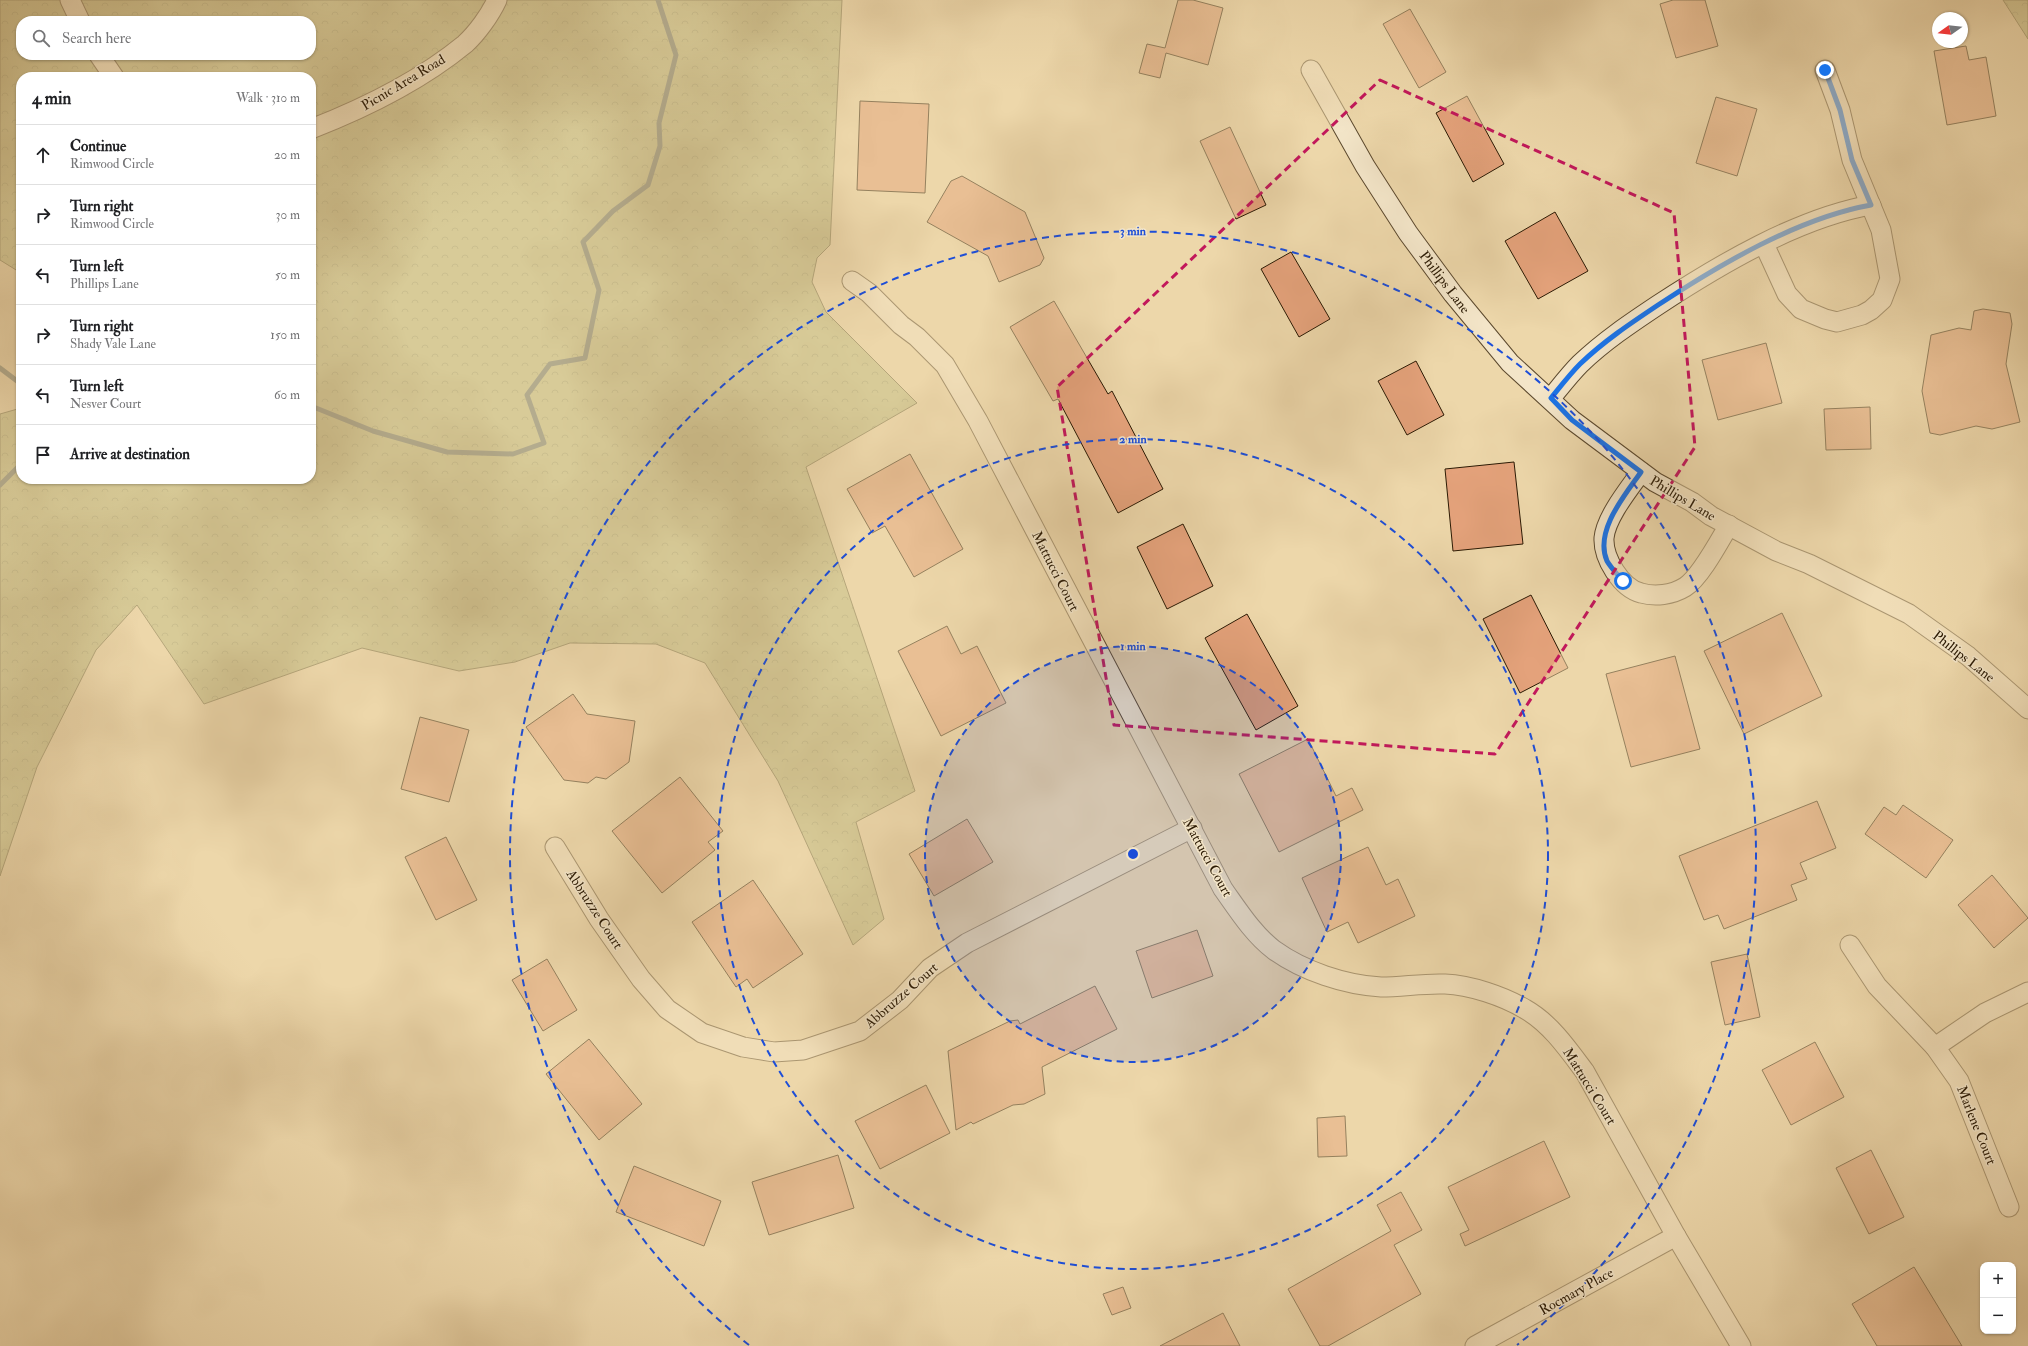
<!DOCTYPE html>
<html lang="en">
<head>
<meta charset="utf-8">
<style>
  :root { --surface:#fff; --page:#f6f6f6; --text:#202124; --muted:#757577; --line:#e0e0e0 }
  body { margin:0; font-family:"IM FELL Double Pica",serif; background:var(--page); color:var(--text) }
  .controls { position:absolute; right:12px; bottom:12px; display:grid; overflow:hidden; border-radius:8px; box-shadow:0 1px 3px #0004 }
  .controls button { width:36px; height:36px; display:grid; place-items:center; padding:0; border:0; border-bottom:1px solid var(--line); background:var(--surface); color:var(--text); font:20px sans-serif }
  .compass { position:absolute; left:1932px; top:12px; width:36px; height:36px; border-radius:50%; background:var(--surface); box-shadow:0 1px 3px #0004; rotate:255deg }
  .stop { position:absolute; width:12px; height:12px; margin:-9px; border:3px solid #1a73e8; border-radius:50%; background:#fff }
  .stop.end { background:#1a73e8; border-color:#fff; box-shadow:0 1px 4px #0008 }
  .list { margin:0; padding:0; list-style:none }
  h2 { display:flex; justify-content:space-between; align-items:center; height:52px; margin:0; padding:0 16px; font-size:17px }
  h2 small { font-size:13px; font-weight:400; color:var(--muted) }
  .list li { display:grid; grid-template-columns:26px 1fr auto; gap:12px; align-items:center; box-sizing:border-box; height:60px; padding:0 16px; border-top:1px solid var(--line) }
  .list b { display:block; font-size:15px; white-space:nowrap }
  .list p { margin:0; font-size:13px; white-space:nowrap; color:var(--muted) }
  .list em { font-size:13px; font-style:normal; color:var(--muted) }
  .icon { flex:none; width:22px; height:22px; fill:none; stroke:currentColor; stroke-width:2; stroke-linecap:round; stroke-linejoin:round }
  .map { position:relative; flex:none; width:2028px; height:1346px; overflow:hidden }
  .search { position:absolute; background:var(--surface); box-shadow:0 1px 3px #0004; left:16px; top:16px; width:300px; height:44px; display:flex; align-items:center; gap:10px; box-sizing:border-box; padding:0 14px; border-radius:16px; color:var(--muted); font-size:15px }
  .panel { position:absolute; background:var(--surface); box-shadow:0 1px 3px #0004; left:16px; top:72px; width:300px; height:412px; border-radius:16px }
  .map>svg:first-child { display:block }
  .forest { fill:url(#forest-crowns); stroke:#746c44; fill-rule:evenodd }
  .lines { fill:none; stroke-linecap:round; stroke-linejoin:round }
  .stream { stroke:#70786e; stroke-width:5 }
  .building { fill:#e4a27b; stroke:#2b1a04 }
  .minor-casing { stroke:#5c492e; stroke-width:21 }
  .minor { stroke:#f3e5c8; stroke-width:19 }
  .route { stroke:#1a73e8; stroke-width:5 }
  .marked { fill:none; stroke:#c2185b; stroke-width:3; stroke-dasharray:8 5; stroke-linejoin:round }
  .ring { fill:none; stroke:#1d4ed8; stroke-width:2; stroke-dasharray:7 5 }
  .labels { text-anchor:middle; stroke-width:3; stroke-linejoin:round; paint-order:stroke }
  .street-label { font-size:14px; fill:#2b1a04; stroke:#f3e5c8 }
  .centre { fill:#1d4ed8; stroke:#f3e5c8; stroke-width:2 }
  .ring-label { font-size:12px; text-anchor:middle; font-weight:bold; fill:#1d4ed8; stroke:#f3e5c8; stroke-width:3; stroke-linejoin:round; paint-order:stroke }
</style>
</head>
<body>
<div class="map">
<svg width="2028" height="1346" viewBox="0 0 2028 1346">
  <defs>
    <pattern id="forest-crowns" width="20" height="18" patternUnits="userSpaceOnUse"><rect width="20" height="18" fill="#bebd84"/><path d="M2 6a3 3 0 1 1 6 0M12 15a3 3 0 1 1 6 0" fill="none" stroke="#a3a270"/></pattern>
  </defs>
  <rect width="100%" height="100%" fill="#edd7aa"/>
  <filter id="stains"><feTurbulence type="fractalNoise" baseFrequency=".005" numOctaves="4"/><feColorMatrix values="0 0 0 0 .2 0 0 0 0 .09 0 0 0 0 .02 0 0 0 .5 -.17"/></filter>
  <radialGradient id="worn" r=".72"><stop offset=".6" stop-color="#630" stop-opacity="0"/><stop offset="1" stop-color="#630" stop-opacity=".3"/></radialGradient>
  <g class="forest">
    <path d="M0,0H842L830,245L817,258L812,282L826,312L917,403L806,467L915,791L856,822L884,919L853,945L778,781L705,663L656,644L570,643L515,662L459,671L362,648L204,704L137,605L96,650L37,767L0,876V414L21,408V479H311V77H21V273L0,260ZM21,21H311V55H21Z"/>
    <polygon points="2003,0 2028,0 2028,39"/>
  </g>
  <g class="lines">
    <g class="stream">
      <polyline points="0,368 21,384"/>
      <polyline points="311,406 373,431 447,452 513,454 544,443 527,395 550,364 585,358 599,290 583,242 613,211 648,185 660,146 659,123 676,55 658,0"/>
      <polyline points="0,485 21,464"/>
    </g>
  </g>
  <g class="building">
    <polygon points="1178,0 1193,0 1223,8 1208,65 1166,53 1160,78 1139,73 1147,44 1165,48"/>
    <polygon points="1673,0 1705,0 1718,46 1676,58 1660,4"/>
    <polygon points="1410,9 1446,72 1419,88 1383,24"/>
    <polygon points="1966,46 1969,60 1986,57 1996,116 1947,125 1934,51"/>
    <polygon points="1467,96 1504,164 1473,182 1436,113"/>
    <polygon points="1716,97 1757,109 1737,176 1696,163"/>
    <polygon points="860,101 929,104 925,193 857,190"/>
    <polygon points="1230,127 1266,205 1236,219 1200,141"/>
    <polygon points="962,176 1025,212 1044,258 1040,265 999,282 988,256 927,222 951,181"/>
    <polygon points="1555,212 1588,271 1538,299 1505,241"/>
    <polygon points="1291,252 1330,319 1299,337 1261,269"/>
    <polygon points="1054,301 1108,394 1112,391 1163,489 1118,513 1058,399 1053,401 1010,327"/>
    <polygon points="1983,309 2010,313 2012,324 2006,364 2020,422 1992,429 1976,426 1940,435 1930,433 1922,391 1931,335 1959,328 1971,330 1974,311"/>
    <polygon points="1766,343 1782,403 1718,420 1702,360"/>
    <polygon points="1416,361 1444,415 1407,435 1378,381"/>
    <polygon points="1870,407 1871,449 1826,450 1824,409"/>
    <polygon points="910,454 963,549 914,577 885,526 872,533 847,489"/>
    <polygon points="1514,462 1523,544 1453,551 1445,469"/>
    <polygon points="1183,524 1213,586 1167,609 1137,547"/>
    <polygon points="1531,595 1568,668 1520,693 1483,619"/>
    <polygon points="1782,613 1822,696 1744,734 1704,651"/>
    <polygon points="1247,614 1298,706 1256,730 1205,638"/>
    <polygon points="947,626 961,654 977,646 1006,703 941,736 898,651"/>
    <polygon points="1675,656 1700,749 1631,767 1606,674"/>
    <polygon points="573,694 587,714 635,721 629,762 606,779 596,777 588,783 564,780 526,727"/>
    <polygon points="420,717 469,730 449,802 401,789"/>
    <polygon points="1308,739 1336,796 1352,788 1363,810 1279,852 1239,774"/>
    <polygon points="680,777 723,831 708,842 715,850 662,893 612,831"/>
    <polygon points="1817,801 1836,848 1800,863 1807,879 1791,885 1797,900 1724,929 1718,915 1704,920 1679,856"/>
    <polygon points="1903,805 1953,840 1926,878 1865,834 1884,807 1896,815"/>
    <polygon points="967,819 993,862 934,896 909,854"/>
    <polygon points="446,837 477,900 436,920 405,857"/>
    <polygon points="1368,847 1386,885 1398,879 1415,916 1358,943 1348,922 1327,932 1302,878"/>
    <polygon points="1992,875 2028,918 1994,948 1958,905"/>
    <polygon points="753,880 803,954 753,988 747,979 736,987 692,922"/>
    <polygon points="1197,930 1213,976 1152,998 1136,951"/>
    <polygon points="1747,954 1760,1017 1725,1025 1711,962"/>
    <polygon points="547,959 577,1010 543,1031 512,980"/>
    <polygon points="1095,986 1117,1029 1042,1067 1045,1094 1024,1104 1013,1105 973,1124 971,1122 956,1130 948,1051 1010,1021 1018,1020 1020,1024"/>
    <polygon points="589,1039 642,1104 599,1140 546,1074"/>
    <polygon points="1815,1042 1844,1097 1791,1125 1762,1070"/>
    <polygon points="926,1085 950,1133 880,1169 855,1121"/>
    <polygon points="1345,1116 1347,1156 1318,1157 1317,1118"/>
    <polygon points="1544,1141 1570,1197 1465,1246 1460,1234 1469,1230 1448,1187"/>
    <polygon points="1871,1150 1904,1217 1869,1234 1836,1168"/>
    <polygon points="838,1155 854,1208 769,1235 752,1182"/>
    <polygon points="634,1166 721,1201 704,1246 616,1212"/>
    <polygon points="1401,1192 1422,1230 1394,1245 1421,1294 1328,1346 1320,1346 1288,1289 1391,1231 1377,1205"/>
    <polygon points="1914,1267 1962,1346 1877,1346 1852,1304"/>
    <polygon points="1123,1287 1131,1308 1112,1315 1103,1294"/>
    <polygon points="1223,1313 1240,1346 1160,1346"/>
  </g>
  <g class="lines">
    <g class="minor-casing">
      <g id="minor">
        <polyline points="70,0 80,21"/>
        <polyline points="99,55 114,77"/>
        <polyline points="1311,70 1365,166 1408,233 1453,294 1510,363 1572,420 1655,482 1692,502 1711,516 1776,551 1809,564 1909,614 1968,656 2028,709"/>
        <path d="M311,129C365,108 420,81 465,44C477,33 490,15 497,0"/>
        <polyline points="1764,244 1787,294 1801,309 1825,319 1837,322 1862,315 1871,310 1882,300 1890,279 1881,230 1852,160 1840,110 1825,70"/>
        <path d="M852,281L869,293L901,325L917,337L945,365L978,421L1223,889C1238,910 1253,934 1274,950C1303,971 1345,985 1381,987C1402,987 1424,983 1445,984C1470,985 1503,996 1525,1009C1550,1023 1568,1049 1585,1072L1676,1236L1741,1346"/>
        <path d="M1551,398C1560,387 1570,374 1580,364C1604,341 1631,323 1658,305C1719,265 1798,218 1871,205"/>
        <path d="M1641,472C1629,489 1606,517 1604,538C1603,558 1621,588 1641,593C1655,597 1672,595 1685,587C1700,578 1720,540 1729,525"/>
        <polyline points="555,847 599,919 641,979 667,1009 702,1033 743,1047 774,1052 803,1050 860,1031 900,1000 930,968 967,943 1192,828"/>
        <polyline points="1850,945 1877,986 1935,1047 1959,1081 2009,1207"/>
        <polyline points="1935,1047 1985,1013 2028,992"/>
        <polyline points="1475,1346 1676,1236"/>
      </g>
    </g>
    <use href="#minor" class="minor"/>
  </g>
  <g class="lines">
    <path class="route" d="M1623,581C1618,575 1611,568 1607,561C1594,531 1625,495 1641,472L1572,420L1551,398C1560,387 1570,374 1580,364C1604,341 1631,323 1658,305C1719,265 1798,218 1871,205L1852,160L1840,110L1825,70"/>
  </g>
  <path d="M0 0H2028V1346H0ZM1380,80L1674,213L1695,447L1495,754L1114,725L1057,387Z" fill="#edd7aa" fill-opacity=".55" fill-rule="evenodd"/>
  <path class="marked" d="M1380,80L1674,213L1695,447L1495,754L1114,725L1057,387Z"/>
  <circle cx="1133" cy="854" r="208" fill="#1d4ed8" fill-opacity=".12"/>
  <g class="ring">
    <circle cx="1133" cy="854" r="208"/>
    <circle cx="1133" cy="854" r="415"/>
    <path d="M749 1345A623 623 0 1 1 1517 1345"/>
  </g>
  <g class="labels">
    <g class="street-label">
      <text transform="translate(403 82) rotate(-31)" y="5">Picnic Area Road</text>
      <text transform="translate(1445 282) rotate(53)" y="5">Phillips Lane</text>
      <text transform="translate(1683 498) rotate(31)" y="5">Phillips Lane</text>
      <text transform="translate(1056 571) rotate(63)" y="5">Mattucci Court</text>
      <text transform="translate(1964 656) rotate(38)" y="5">Phillips Lane</text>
      <text transform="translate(1208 857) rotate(61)" y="5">Mattucci Court</text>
      <text transform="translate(595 909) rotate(57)" y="5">Abbruzze Court</text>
      <text transform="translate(901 995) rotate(-41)" y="5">Abbruzze Court</text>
      <text transform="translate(1590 1086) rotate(58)" y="5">Mattucci Court</text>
      <text transform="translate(1977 1125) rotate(68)" y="5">Marlene Court</text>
      <text transform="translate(1576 1291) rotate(-29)" y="5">Rocmary Place</text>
    </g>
  </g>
  <circle cx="1133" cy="854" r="6" class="centre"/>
  <g class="ring-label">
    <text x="1133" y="235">3 min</text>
    <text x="1133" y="443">2 min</text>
    <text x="1133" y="650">1 min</text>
  </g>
  <rect width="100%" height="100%" filter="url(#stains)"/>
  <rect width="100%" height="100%" fill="url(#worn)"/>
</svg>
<div class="controls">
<button>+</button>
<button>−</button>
</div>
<svg class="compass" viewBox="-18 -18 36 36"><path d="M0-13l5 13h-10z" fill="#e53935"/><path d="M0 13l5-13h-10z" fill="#757577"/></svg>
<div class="stop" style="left:1623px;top:581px"></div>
<div class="stop end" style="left:1825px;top:70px"></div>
<div class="search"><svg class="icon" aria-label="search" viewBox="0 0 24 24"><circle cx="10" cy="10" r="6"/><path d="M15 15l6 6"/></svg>Search here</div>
<section class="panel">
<h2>4 min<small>Walk · 310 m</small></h2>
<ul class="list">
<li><svg class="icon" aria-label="ahead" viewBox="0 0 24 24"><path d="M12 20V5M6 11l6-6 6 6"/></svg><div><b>Continue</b><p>Rimwood Circle</p></div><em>20 m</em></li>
<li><svg class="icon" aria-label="right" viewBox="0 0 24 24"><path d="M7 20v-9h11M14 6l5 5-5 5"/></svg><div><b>Turn right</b><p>Rimwood Circle</p></div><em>30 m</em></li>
<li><svg class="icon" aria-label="left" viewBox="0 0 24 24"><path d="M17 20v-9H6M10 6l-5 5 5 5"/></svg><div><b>Turn left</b><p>Phillips Lane</p></div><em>50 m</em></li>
<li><svg class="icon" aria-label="right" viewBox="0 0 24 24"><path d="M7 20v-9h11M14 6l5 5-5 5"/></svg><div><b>Turn right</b><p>Shady Vale Lane</p></div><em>150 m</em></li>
<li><svg class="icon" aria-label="left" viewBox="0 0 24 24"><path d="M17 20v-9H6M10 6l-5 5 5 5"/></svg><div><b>Turn left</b><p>Nesver Court</p></div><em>60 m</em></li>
<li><svg class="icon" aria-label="arrive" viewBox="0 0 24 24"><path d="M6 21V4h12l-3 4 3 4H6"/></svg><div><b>Arrive at destination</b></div></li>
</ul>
</section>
</div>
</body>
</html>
